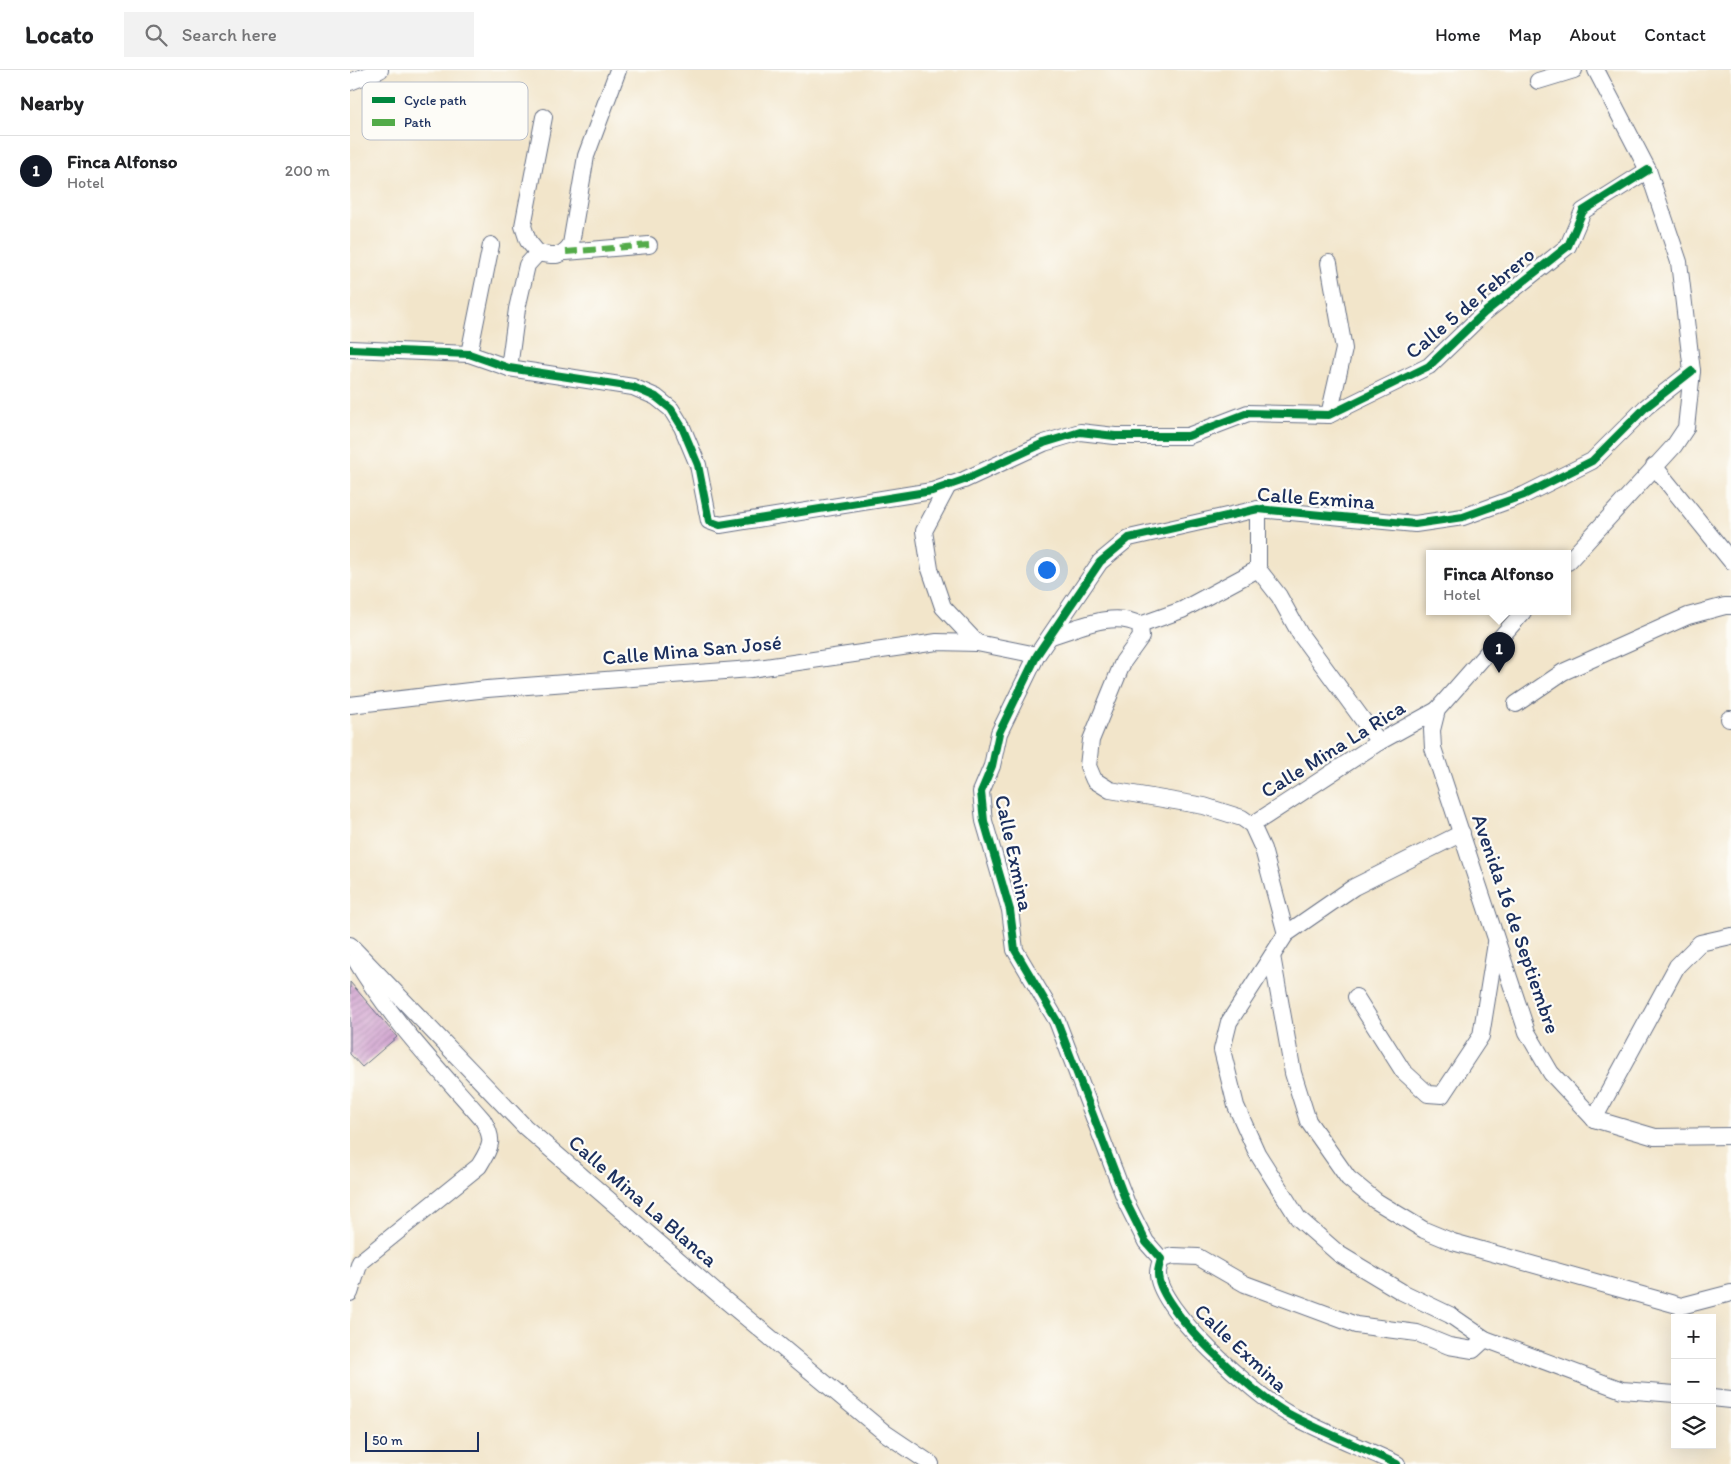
<!DOCTYPE html>
<html lang="en">
<head>
<meta charset="utf-8">
<style>
  :root { --surface:#fff; --page:#f2f2f2; --text:#202124; --muted:#757577; --line:#e0e0e0; --accent:#111827 }
  body { margin:0; font-family:Itim,sans-serif; background:var(--page); color:var(--text) }
  .controls { position:absolute; right:15px; bottom:15px; display:grid; overflow:hidden; border-radius:0px; box-shadow:0 5px 20px #0002 }
  .controls button { width:45px; height:45px; display:grid; place-items:center; padding:0; border:0; border-bottom:1px solid var(--line); background:var(--surface); color:var(--text); font:25px sans-serif }
  .scale { position:absolute; left:15px; bottom:12px; width:114px; box-sizing:border-box; padding-left:5px; border:2px solid #1b2f5e; border-top:0; font-size:14px; line-height:18px; white-space:nowrap; color:#1b2f5e; -webkit-text-stroke:4px #fdfcf7; paint-order:stroke }
  .you { position:absolute; left:696px; top:499px; width:18px; height:18px; margin:-12px; border:4px solid #fff; border-radius:50%; background:#1a73e8; box-shadow:0 0 0 8px #1a73e833 }
  .badge { display:grid; place-items:center; width:32px; height:32px; border-radius:50%; background:var(--accent); color:#fff; font-size:16px; font-weight:700 }
  .pin { position:absolute; translate:-50% -41px; filter:drop-shadow(0 1px 2px #0008) }
  .pin::after { content:''; position:absolute; top:26px; width:18px; height:15px; background:inherit; clip-path:polygon(0 0,100% 0,50% 100%) }
  .popup { position:absolute; left:1076px; top:480px; width:145px; height:65px; box-sizing:border-box; display:grid; place-content:center; border-radius:0px; background:var(--surface); filter:drop-shadow(0 1px 4px #0005); font-size:16px; white-space:nowrap; color:var(--muted) }
  .popup b { font-size:19px; color:var(--text) }
  .popup::after { content:''; position:absolute; left:50%; top:100%; margin-left:-10px; border:10px solid transparent; border-top-color:var(--surface) }
  .list { margin:0; padding:0; list-style:none }
  h2 { display:flex; justify-content:space-between; align-items:center; height:65px; margin:0; padding:0 20px; font-size:21px }
  h2 small { font-size:16px; font-weight:400; color:var(--muted) }
  .list li { display:grid; grid-template-columns:32px 1fr auto; gap:15px; align-items:center; box-sizing:border-box; height:70px; padding:0 20px; border-top:1px solid var(--line) }
  .list b { display:block; font-size:19px; white-space:nowrap }
  .list p { margin:0; font-size:16px; white-space:nowrap; color:var(--muted) }
  .list em { font-size:16px; font-style:normal; color:var(--muted) }
  .icon { flex:none; width:28px; height:28px; fill:none; stroke:currentColor; stroke-width:2; stroke-linecap:round; stroke-linejoin:round }
  .map { position:relative; flex:none; width:1381px; height:1394px; overflow:hidden }
  header { display:flex; align-items:center; gap:30px; box-sizing:border-box; height:70px; padding:0 25px; background:var(--surface); border-bottom:1px solid var(--line) }
  header strong { font-size:24px }
  nav { display:flex; gap:28px; margin-inline-start:auto; font-size:18px }
  .search { width:350px; height:45px; background:var(--page); display:flex; align-items:center; gap:12px; box-sizing:border-box; padding:0 18px; border-radius:0px; color:var(--muted); font-size:19px }
  main { display:flex }
  aside { flex:1; background:var(--surface) }
  .map>svg:first-child { display:block }
  .building { fill:url(#building-hatch) }
  .lines { fill:none; stroke-linecap:round; stroke-linejoin:round }
  .minor-casing { stroke:#666f84; stroke-width:18 }
  .minor { stroke:#fff; stroke-width:16 }
  .quiet { stroke:#52ab49; stroke-width:6; stroke-dasharray:12 6; stroke-linecap:butt }
  .cycleway-casing { stroke:#fdfcf7; stroke-width:11 }
  .cycleway { stroke:#00873e; stroke-width:8 }
  .labels { text-anchor:middle; stroke-width:4.5; stroke-linejoin:round; paint-order:stroke }
  .street-label { font-size:21px; fill:#1b2f5e; stroke:#fdfcf7 }
  .key { fill:#fdfcf7; stroke:#b9bec9; stroke-width:1 }
  .key-label { font-size:14px; fill:#1b2f5e }
</style>
</head>
<body>
<header>
<strong>Locato</strong>
<div class="search"><svg class="icon" aria-label="search" viewBox="0 0 24 24"><circle cx="10" cy="10" r="6"/><path d="M15 15l6 6"/></svg>Search here</div>
<nav><a>Home</a><a>Map</a><a>About</a><a>Contact</a></nav>
</header>
<main>
<aside>
<h2>Nearby<small></small></h2>
<ul class="list">
<li><span class="badge">1</span><div><b>Finca Alfonso</b><p>Hotel</p></div><em>200 m</em></li>
</ul>
</aside>
<div class="map">
<svg width="1381" height="1394" viewBox="0 0 1381 1394">
  <defs>
    <pattern id="building-hatch" width="6" height="6" patternUnits="userSpaceOnUse" patternTransform="scale(1.25)"><rect width="6" height="6" fill="#ce9dcc"/><path d="M-1 1l2-2M0 6l6-6M5 7l2-2" fill="none" stroke="#a680a9"/></pattern>
  </defs>
  <rect width="100%" height="100%" fill="#fdfcf7"/>
  <filter id="ink" filterUnits="userSpaceOnUse"><feTurbulence type="fractalNoise" baseFrequency=".02" numOctaves="2"/><feDisplacementMap in="SourceGraphic" scale="10" xChannelSelector="R" yChannelSelector="G"/><feConvolveMatrix kernelMatrix="1 2 1 2 8 2 1 2 1" color-interpolation-filters="sRGB"/></filter>
  <filter id="wash" filterUnits="userSpaceOnUse"><feTurbulence type="fractalNoise" baseFrequency=".0096" numOctaves="4" result="noise"/><feDisplacementMap in="SourceGraphic" scale="20" xChannelSelector="R" yChannelSelector="G"/><feGaussianBlur stdDeviation="1.12" result="paint"/><feColorMatrix in="noise" values="0 0 0 0 0 0 0 0 0 0 0 0 0 0 0 0 0 1.4 0 .05"/><feComposite in="paint" operator="in"/></filter>
  <g filter="url(#wash)">
    <rect width="100%" height="100%" fill="#f2e5ca"/>
    <g id="blocks">
      <polygon class="building" points="0,912 47,967 12,997 0,984"/>
    </g>
  </g>
  <g filter="url(#ink)">
    <use href="#blocks" fill-opacity="0" stroke="#666f84" stroke-width="1"/>
    <g class="lines">
      <g class="minor-casing">
        <g id="minor">
          <polyline points="1188,11 1224,0"/>
          <polyline points="0,12 30,0"/>
          <polyline points="216,182 299,175"/>
          <path d="M188,183C203,186 212,188 221,174L236,86L268,0"/>
          <polyline points="188,183 178,171 173,156 194,47"/>
          <polyline points="0,279 119,284 159,298 283,317 306,327 321,339 332,357 348,395 359,451 370,455 582,421 614,410 694,373 730,362 765,366 838,366 898,343 979,345 1079,296 1134,243 1218,176 1233,141 1298,100"/>
          <polyline points="119,284 141,175"/>
          <polyline points="159,298 167,239 177,195 188,183"/>
          <polyline points="979,345 994,279 979,193"/>
          <polyline points="1304,396 1381,491"/>
          <polyline points="599,414 574,461 580,499 593,537 627,573"/>
          <polyline points="908,439 908,499 929,526 950,564 1029,672"/>
          <polyline points="1218,492 1324,376 1336,358 1342,301 1329,192 1298,100 1246,0"/>
          <polyline points="1173,542 1087,640 1082,660 1083,678 1177,962 1201,1003 1244,1049"/>
          <polyline points="790,555 832,540 908,499"/>
          <path d="M701,566C728,558 764,540 790,555L791,567L773,592L741,670L738,696L744,710L760,720L854,736L892,748L902,755L913,779L936,864"/>
          <polyline points="1166,634 1213,602 1338,546 1375,536 1381,536"/>
          <polyline points="0,635 137,619 401,599 587,572 627,573 687,585"/>
          <polyline points="1379,649 1381,649"/>
          <polyline points="902,755 1029,672 1087,640"/>
          <polyline points="1112,763 1004,817 936,864 879,952 872,980 886,1036 907,1083 948,1148 989,1184 1052,1222 1100,1245 1135,1269 1272,1320 1325,1324"/>
          <polyline points="0,875 175,1057 369,1225 535,1363 581,1394"/>
          <polyline points="922,886 943,1003 958,1051 998,1108 1026,1131 1074,1160 1103,1172 1331,1236 1381,1223"/>
          <polyline points="1006,927 1053,1001 1078,1024 1092,1025 1131,966 1146,873"/>
          <polyline points="1244,1049 1327,896 1350,873 1381,866"/>
          <polyline points="1244,1049 1305,1067 1381,1066"/>
          <polyline points="811,1189 824,1186 848,1187 895,1214 1006,1255 1067,1263 1099,1276 1123,1280 1135,1269"/>
          <path d="M0,1223L10,1192L129,1096C141,1076 145,1071 133,1050C88,998 40,949 5,889"/>
          <polyline points="1362,1328 1381,1330"/>
          <path d="M1047,1394C1011,1377 972,1362 937,1343C906,1326 807,1239 808,1203C808,1199 810,1193 811,1189L796,1172L777,1134L707,951L665,880L660,840L634,751L631,722L642,696L649,663L687,585L750,492L779,468L908,439L1065,454L1113,447L1174,425L1242,391L1296,337L1342,301"/>
        </g>
      </g>
      <use href="#minor" class="minor"/>
      <polyline class="quiet" points="216,182 299,175"/>
      <g class="cycleway-casing">
        <g id="cycleway">
          <polyline points="0,279 119,284 159,298 283,317 306,327 321,339 332,357 348,395 359,451 370,455 582,421 614,410 694,373 730,362 765,366 838,366 898,343 979,345 1079,296 1134,243 1218,176 1233,141 1298,100"/>
          <path d="M1047,1394C1011,1377 972,1362 937,1343C906,1326 807,1239 808,1203C808,1199 810,1193 811,1189L796,1172L777,1134L707,951L665,880L660,840L634,751L631,722L642,696L649,663L687,585L750,492L779,468L908,439L1065,454L1113,447L1174,425L1242,391L1296,337L1342,301"/>
        </g>
      </g>
      <use href="#cycleway" class="cycleway"/>
    </g>
  </g>
  <g class="labels">
    <g class="street-label">
      <text transform="translate(1120 233) rotate(-40)" y="7">Calle 5 de Febrero</text>
      <text transform="translate(966 428) rotate(4)" y="7">Calle Exmina</text>
      <text transform="translate(342 580) rotate(-5)" y="7">Calle Mina San José</text>
      <text transform="translate(983 679) rotate(-32)" y="7">Calle Mina La Rica</text>
      <text transform="translate(664 783) rotate(78)" y="7">Calle Exmina</text>
      <text transform="translate(1166 854) rotate(71)" y="7">Avenida 16 de Septiembre</text>
      <text transform="translate(293 1131) rotate(41)" y="7">Calle Mina La Blanca</text>
      <text transform="translate(891 1278) rotate(43)" y="7">Calle Exmina</text>
    </g>
  </g>
  <rect x="12" y="12" width="166" height="58" rx="8" class="key"/>
  <rect x="22" y="27" width="23" height="6" fill="#00873e"/>
  <rect x="22" y="49" width="23" height="7" fill="#52ab49"/>
  <g class="key-label">
    <text x="54" y="35">Cycle path</text>
    <text x="54" y="57">Path</text>
  </g>
</svg>
<div class="controls">
<button>+</button>
<button>−</button>
<button><svg class="icon" aria-label="layers" viewBox="0 0 24 24"><path d="M12 4l9 5-9 5-9-5zM3 14l9 5 9-5"/></svg></button>
</div>
<div class="scale">50 m</div>
<div class="you"></div>
<div class="pin badge" style="left:1149px;top:603px">1</div>
<div class="popup"><b>Finca Alfonso</b>Hotel</div>
</div>
</main>
</body>
</html>
